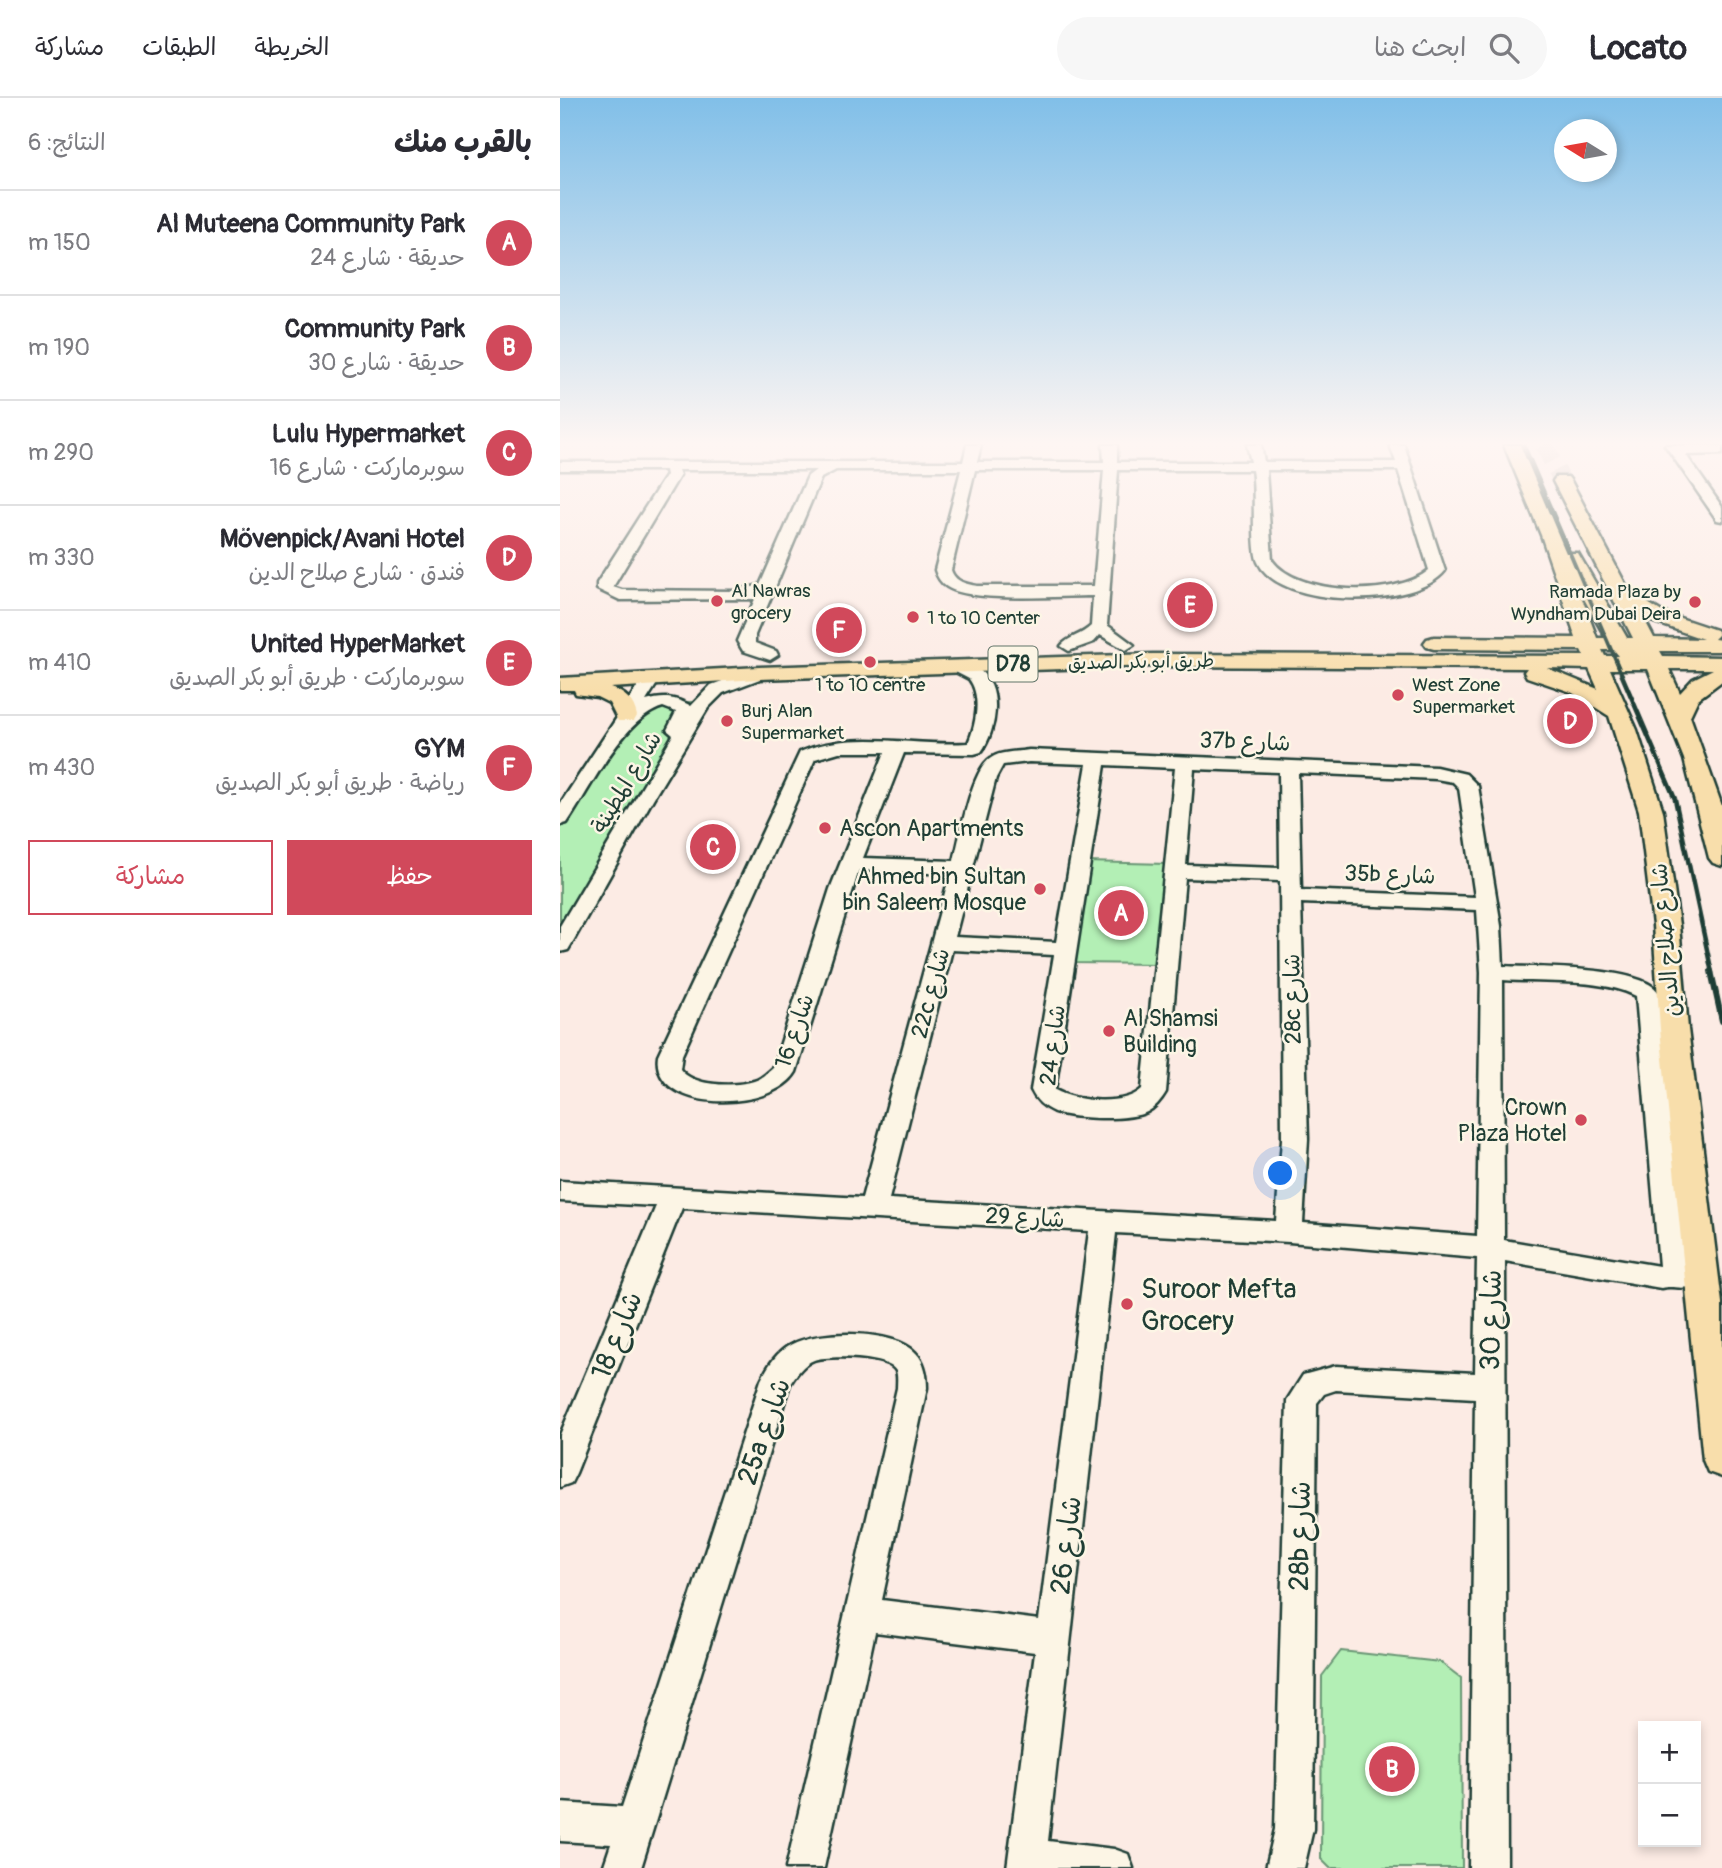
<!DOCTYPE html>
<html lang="ar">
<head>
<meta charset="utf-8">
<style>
  :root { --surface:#fff; --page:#f7f7f7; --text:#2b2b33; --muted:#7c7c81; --line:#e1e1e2; --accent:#d1495b }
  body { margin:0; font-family:Pangolin,"Playpen Sans Arabic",sans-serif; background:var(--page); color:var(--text); direction:rtl }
  .controls { position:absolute; right:21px; bottom:21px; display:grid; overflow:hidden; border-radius:0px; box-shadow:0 4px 10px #0003 }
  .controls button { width:63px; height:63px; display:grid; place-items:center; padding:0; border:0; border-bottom:2px solid var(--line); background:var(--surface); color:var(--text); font:35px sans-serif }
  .compass { position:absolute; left:994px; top:21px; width:63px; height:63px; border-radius:50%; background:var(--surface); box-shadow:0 4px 10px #0003; rotate:281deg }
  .you { position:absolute; left:721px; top:1076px; width:24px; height:24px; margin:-18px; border:5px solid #fff; border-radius:50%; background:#1a73e8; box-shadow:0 0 0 10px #1a73e833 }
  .badge { display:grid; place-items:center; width:46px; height:46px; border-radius:50%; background:var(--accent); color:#fff; font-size:23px; font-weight:700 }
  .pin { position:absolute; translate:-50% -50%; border:4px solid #fff; box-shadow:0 2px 7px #0006 }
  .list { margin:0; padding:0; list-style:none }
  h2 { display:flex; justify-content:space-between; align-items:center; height:91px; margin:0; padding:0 28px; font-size:30px }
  h2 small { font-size:23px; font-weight:400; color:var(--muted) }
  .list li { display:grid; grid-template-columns:46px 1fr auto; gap:21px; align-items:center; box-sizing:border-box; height:105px; padding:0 28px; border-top:2px solid var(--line) }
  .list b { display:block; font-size:26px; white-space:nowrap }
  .list p { margin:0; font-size:23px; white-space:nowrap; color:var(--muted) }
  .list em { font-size:23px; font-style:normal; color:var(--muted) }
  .actions { display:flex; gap:14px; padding:21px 28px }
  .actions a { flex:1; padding:16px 0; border:2px solid var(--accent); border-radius:0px; text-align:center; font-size:24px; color:var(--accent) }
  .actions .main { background:var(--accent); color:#fff }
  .icon { flex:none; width:38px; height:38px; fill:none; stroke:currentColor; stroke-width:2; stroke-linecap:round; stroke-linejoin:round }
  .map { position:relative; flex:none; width:1162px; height:1770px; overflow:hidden; direction:ltr }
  header { display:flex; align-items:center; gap:42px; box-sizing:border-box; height:98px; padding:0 35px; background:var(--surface); border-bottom:2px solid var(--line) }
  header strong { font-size:33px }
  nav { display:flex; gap:38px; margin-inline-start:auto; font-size:24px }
  .search { width:490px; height:63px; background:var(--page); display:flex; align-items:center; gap:18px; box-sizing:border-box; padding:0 24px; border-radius:38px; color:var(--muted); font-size:26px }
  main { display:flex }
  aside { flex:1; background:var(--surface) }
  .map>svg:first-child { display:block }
  .green { fill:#b3efb5; stroke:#699674; stroke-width:2 }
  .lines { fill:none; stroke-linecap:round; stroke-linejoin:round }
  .major-tunnel { stroke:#d0c8c1; stroke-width:18; stroke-dasharray:18 10; stroke-linecap:butt }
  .minor-casing { stroke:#1f3d34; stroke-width:5 }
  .major-casing { stroke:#1f3d34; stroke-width:5 }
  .minor { fill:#fcf5e5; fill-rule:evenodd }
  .major { fill:#f8deab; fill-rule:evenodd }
  .rail-far2 { stroke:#1f3d34; stroke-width:3.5 }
  .rail-far1 { stroke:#1f3d34; stroke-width:4.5 }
  .rail { stroke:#1f3d34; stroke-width:6 }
  .poi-dot { fill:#d1495b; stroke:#fcf5e5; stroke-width:2.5 }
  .labels { text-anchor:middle; stroke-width:5; stroke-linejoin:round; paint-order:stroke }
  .far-poi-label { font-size:19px; fill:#1f3d34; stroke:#fcf5e5; text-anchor:start }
  .far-street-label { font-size:19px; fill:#1f3d34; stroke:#fcf5e5 }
  .shield { fill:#fcf5e5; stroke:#617469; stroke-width:2 }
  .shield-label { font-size:21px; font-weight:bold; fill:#1f3d34 }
  .street-label { font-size:23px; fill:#1f3d34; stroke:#fcf5e5 }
  .poi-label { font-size:23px; fill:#1f3d34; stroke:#fcf5e5; text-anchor:start }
  .near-poi-label { font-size:28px; fill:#1f3d34; stroke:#fcf5e5; text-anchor:start }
  .near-street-label { font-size:28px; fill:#1f3d34; stroke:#fcf5e5 }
</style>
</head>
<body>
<header>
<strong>Locato</strong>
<div class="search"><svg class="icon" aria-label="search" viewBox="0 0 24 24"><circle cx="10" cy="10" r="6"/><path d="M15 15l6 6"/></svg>ابحث هنا</div>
<nav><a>الخريطة</a><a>الطبقات</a><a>مشاركة</a></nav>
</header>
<main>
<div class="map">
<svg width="1162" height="1770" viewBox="0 0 1162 1770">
  <rect width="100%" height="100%" fill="#fcebe4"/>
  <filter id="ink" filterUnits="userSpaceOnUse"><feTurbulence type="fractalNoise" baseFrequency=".0143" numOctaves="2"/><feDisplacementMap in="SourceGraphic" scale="14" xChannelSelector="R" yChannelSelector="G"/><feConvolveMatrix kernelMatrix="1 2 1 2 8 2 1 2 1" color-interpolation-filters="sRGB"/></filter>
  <g filter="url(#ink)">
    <g class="green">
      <polygon points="134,604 0,832 0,727 78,605"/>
      <polygon points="526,764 607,766 599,866 511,865"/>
      <polygon points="781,1553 880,1564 901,1580 902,1770 770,1770 761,1761 762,1578"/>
    </g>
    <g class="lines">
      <polyline class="major-tunnel" points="984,347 1002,383"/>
      <g class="minor-casing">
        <g id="minor">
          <path d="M407,347H421L417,364H544L543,347H557V364H691L687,347H701L704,364H836L830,347H844L885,473C855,511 719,511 698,464C691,449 696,393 692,372H558L547,527L574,547L566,552L540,537L534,544L509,553L501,548C508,539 522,537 531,528L533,498C501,498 412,505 387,489C381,485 377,479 375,472L401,372H276L261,380L195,537V545L216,553L218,557L210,562L183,553L177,543L195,501L60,502L37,491V485L106,377L105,372H0V364H403ZM118,372H256L248,378L200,487L176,493L62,492L53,489L120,377ZM415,372H544L534,488H417C406,486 395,484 391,472ZM706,372H838L869,472C837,500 737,498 712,462Z"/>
          <polygon points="1105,347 1162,348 1162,356 1126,357 1162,409 1162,423 1157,422"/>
          <path d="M393,563C402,565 412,567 419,572C444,589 436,634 421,654L414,656L344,655L303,760L394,763C400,740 411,672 431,660C440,653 458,654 469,652L876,669L906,676L918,688L941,828L943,868C974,870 1082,868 1098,894L1128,1166L1136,1180L1132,1188C1120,1192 1113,1187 1101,1190L945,1163L947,1770H909L915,1300L776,1292L764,1296L757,1305L753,1731L744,1770H706L715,1731L727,1302L743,1277L776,1268L915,1275L917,1160L729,1144L556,1135L488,1743L554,1751L568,1756L573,1770H447L475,1554L315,1534L264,1770H226L337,1290C337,1285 338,1278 336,1273C328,1258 269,1257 254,1262C243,1266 236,1277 230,1286L81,1770H43L51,1746L0,1743V1705L62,1709L201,1282C208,1268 217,1253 232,1246C259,1232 334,1231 356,1255C365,1264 367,1278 367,1290L322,1502L479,1522L529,1133L122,1110L16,1375L11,1385L0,1389V1337L96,1108L0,1103V1083L302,1100L390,776L299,772L236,974C212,1015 90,1016 98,957L240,654C293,631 353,649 408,645C416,627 422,598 409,581L384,568ZM279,654H325L270,791L213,970C207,975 202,981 194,983C175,989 133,989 120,971L122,957L255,661ZM469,664L527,666L496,844L395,839L436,680L443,667ZM545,667L615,670L582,991C564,1008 516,1004 495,992ZM634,671L719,674L720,770L626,767ZM738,675L876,681L893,684L899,690L915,799L741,792ZM625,780L720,783L722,1041L716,1123L329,1101L392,852L494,857L471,992C476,1003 483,1009 494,1014C513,1021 569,1023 587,1014C595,1010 602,1001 606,994ZM741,805L917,812L921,874L917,1138L743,1125L748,1041ZM943,882C982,885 1042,880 1076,898L1099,1168L944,1142Z"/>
          <path d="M199,570L205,571L208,575L205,579L163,595L148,610L93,701L11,847L8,852L0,854V828L113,637L107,632L116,614L103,609C62,621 30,692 7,725L0,727V706L85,577L91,576L100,581L86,603C104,598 115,599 131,608L151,587Z"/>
        </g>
      </g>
      <g class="major-casing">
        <path id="major" d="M944,347H960L1006,455H1018L1067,540H1073L993,383L996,379H1008L1011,383L1069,493L1102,514L1156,532L1159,536L1154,541L1162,542V552L1159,553H1100L1103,558L1162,559V583L1138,601L1130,618L1162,708V768L1153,765L1149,760L1124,661L1088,571H1050L1077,632L1103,713L1119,827L1128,931L1162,1205V1379L1148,1374L1143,1362L1100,931L1093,827L1079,713L1049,618L1011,594L967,579L964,574L967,570L593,568L199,581L50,590C65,594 74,603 77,618L74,623H58L49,605L37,599L16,596L14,592H0V580L199,569L593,556L1024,558L1021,552L874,551L867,549L864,545L867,541L874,539L1016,540L981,437ZM1018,490L1046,540H1037ZM1083,519L1088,522L1143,541L1094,540ZM1042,552H1054L1059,558H1045ZM987,570L1029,571L1038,591ZM1109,571H1153L1133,581L1120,595Z"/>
      </g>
      <use href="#minor" class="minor"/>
      <use href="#major" class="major"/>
      <polyline class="rail-far2" points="964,347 1062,577"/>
      <polyline class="rail-far1" points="1061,575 1115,701 1152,875"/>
      <polyline class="rail" points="1151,873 1162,923"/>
    </g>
  </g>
  <linearGradient id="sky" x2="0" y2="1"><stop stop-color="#81bfe8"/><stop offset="0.58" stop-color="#fef6f3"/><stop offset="1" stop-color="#fef6f3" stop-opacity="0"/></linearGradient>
  <rect width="1162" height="595" fill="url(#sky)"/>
  <g class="poi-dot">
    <circle cx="157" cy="503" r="7"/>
    <circle cx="1135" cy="504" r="7"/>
    <circle cx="353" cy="519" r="7"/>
    <circle cx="310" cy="564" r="7"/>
    <circle cx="838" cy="597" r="7"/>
    <circle cx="167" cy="623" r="7"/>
    <circle cx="265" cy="730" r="7"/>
    <circle cx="480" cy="791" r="7"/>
    <circle cx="549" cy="933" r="7"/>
    <circle cx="1021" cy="1022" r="7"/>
    <circle cx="567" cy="1206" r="7"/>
  </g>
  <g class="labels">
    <g class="far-poi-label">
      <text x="171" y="499">Al Nawras<tspan x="171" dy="22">grocery</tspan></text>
      <text x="1121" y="500" text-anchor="end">Ramada Plaza by<tspan x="1121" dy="22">Wyndham Dubai Deira</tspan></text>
      <text x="367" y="526">1 to 10 Center</text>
      <text x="310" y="593" text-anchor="middle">1 to 10 centre</text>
      <text x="852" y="593">West Zone<tspan x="852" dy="22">Supermarket</tspan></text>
      <text x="181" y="619">Burj Alan<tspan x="181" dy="22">Supermarket</tspan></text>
    </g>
    <g class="far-street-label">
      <text transform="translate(581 563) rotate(-1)" y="7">طريق أبو بكر الصديق</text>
    </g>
    <rect class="shield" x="428.5" y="548.5" width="49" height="35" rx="5"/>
    <g class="shield-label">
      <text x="453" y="573">D78</text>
    </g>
    <g class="street-label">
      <text transform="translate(685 643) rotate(2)" y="8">37b شارع</text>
      <text transform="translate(66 684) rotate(-59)" y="8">شارع المطينة</text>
      <text transform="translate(830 776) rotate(2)" y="8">35b شارع</text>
      <text transform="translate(1105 842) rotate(-95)" y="8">شارع صلاح الدين</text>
      <text transform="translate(370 895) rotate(-75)" y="8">22c شارع</text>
      <text transform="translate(732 901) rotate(-91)" y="8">28c شارع</text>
      <text transform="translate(234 933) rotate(-71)" y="8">شارع 16</text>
      <text transform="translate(492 947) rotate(-83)" y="8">شارع 24</text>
      <text transform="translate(465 1119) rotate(3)" y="8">شارع 29</text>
    </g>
    <g class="poi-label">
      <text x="279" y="738">Ascon Apartments</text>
      <text x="466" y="786" text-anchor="end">Ahmed bin Sultan<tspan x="466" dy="26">bin Saleem Mosque</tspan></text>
      <text x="563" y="928">Al Shamsi<tspan x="563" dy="26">Building</tspan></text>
      <text x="1007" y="1017" text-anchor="end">Crown<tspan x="1007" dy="26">Plaza Hotel</tspan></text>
    </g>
    <g class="near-poi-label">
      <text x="581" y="1200">Suroor Mefta<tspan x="581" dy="32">Grocery</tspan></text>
    </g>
    <g class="near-street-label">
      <text transform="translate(930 1222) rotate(-89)" y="10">شارع 30</text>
      <text transform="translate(56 1237) rotate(-68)" y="10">شارع 18</text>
      <text transform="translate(203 1333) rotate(-71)" y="10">25a شارع</text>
      <text transform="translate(739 1438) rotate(-89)" y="10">28b شارع</text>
      <text transform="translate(505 1447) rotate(-83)" y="10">شارع 26</text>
    </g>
  </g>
</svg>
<div class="controls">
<button>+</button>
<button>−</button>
</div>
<svg class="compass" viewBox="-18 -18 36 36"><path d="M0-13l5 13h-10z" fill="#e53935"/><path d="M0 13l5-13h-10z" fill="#7c7c81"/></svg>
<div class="you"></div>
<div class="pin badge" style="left:561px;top:815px">A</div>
<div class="pin badge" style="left:832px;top:1671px">B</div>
<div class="pin badge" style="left:153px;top:749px">C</div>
<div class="pin badge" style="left:1010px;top:623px">D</div>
<div class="pin badge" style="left:630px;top:507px">E</div>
<div class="pin badge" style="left:279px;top:532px">F</div>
</div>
<aside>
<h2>بالقرب منك<small>النتائج: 6</small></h2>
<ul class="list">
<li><span class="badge">A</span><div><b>Al Muteena Community Park</b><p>حديقة · شارع 24</p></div><em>150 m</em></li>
<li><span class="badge">B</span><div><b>Community Park</b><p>حديقة · شارع 30</p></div><em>190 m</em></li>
<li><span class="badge">C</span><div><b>Lulu Hypermarket</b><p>سوبرماركت · شارع 16</p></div><em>290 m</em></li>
<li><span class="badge">D</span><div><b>Mövenpick/Avani Hotel</b><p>فندق · شارع صلاح الدين</p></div><em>330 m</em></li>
<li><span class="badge">E</span><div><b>United HyperMarket</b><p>سوبرماركت · طريق أبو بكر الصديق</p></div><em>410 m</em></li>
<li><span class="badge">F</span><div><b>GYM</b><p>رياضة · طريق أبو بكر الصديق</p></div><em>430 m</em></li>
</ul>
<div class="actions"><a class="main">حفظ</a><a>مشاركة</a></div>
</aside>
</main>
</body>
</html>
